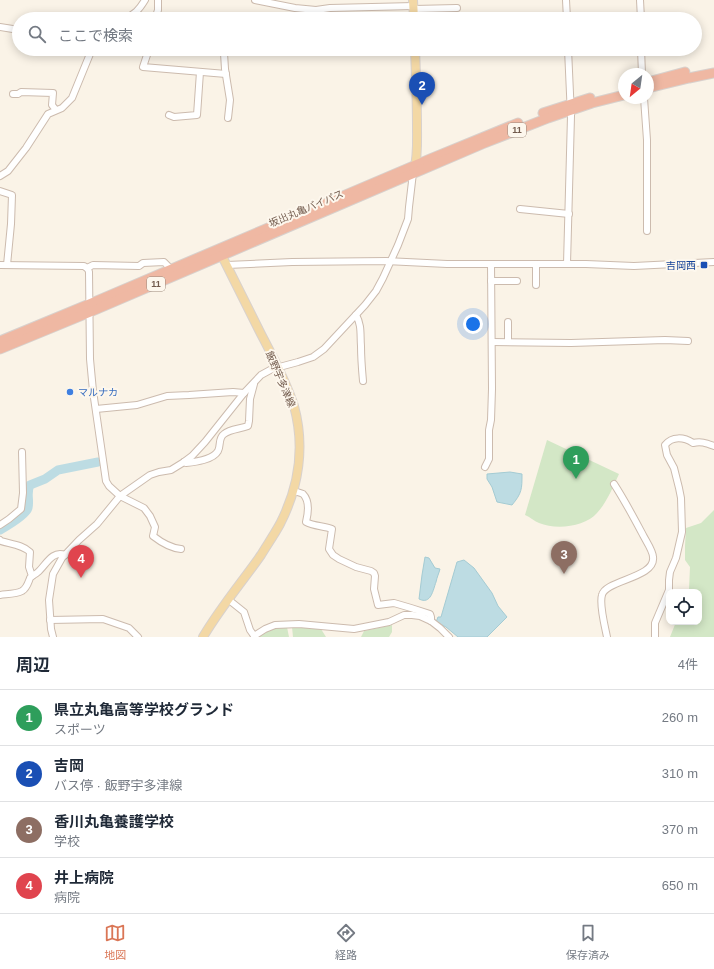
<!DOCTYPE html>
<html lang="ja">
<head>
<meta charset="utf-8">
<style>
  :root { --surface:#fff; --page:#f6f6f7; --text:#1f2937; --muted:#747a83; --line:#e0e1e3; --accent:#da7656 }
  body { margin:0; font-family:Helvetica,"Noto Sans JP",sans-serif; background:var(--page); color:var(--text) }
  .controls { position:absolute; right:12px; bottom:12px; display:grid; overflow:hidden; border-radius:8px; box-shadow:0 2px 10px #0003 }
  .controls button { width:36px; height:36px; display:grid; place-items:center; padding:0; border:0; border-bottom:1px solid var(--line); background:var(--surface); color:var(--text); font:20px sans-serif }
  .compass { position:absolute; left:618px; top:68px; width:36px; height:36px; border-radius:50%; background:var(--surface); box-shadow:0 2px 10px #0003; rotate:209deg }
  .you { position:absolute; left:473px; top:324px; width:14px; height:14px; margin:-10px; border:3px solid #fff; border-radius:50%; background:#1a73e8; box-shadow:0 0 0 6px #1a73e833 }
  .badge { display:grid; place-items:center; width:26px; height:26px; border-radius:50%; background:var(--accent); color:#fff; font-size:13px; font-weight:700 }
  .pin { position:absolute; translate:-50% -33px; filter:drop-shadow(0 1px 2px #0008) }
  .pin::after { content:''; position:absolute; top:21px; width:14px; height:12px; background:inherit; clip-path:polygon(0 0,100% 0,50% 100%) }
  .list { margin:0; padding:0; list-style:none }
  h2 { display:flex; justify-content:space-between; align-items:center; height:52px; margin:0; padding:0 16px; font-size:17px }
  h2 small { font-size:13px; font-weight:400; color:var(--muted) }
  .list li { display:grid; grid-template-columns:26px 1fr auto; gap:12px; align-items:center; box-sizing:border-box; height:56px; padding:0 16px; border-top:1px solid var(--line) }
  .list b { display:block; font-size:15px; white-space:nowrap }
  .list p { margin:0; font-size:13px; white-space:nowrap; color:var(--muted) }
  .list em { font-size:13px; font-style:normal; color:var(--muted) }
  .icon { flex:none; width:22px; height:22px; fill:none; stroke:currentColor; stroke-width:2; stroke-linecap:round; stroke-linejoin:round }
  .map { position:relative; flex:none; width:714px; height:637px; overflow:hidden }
  .search { position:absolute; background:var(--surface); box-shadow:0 2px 10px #0003; left:12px; right:12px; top:12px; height:44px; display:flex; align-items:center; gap:10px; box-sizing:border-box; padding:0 14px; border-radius:22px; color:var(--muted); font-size:15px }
  .sheet { height:276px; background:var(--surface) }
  nav { display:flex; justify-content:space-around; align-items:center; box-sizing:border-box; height:56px; border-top:1px solid var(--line); background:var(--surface); font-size:11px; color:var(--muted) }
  nav a { display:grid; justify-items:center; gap:2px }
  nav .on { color:var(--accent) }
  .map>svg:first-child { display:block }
  .green { fill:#d3e7c6 }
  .water { fill:#bddce3; stroke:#a4cbd3 }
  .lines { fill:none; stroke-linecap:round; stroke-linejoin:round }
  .river { stroke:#bddce3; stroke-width:9 }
  .minor-casing { stroke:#ccbbae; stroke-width:8 }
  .major-casing { stroke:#d8d1cd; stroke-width:10 }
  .highway-casing { stroke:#d8d1cd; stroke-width:11 }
  .minor { stroke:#fff; stroke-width:6 }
  .major { stroke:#f3d8a5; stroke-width:8 }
  .highway { stroke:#efb8a3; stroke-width:9 }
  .transit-dot { fill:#1a4fb4; stroke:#fdf7ed; stroke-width:1.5 }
  .shop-dot { fill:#3f7fe0; stroke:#fdf7ed; stroke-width:1.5 }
  .labels { text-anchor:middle; stroke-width:4; stroke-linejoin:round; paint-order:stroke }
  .shield { fill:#fdf7ed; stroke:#9c8a7d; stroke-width:1 }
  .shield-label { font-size:9px; font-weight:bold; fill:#725b4d }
  .street-label { font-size:10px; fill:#725b4d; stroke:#fdf7ed }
  .transit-label { font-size:10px; fill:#164399; stroke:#fdf7ed; text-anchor:end }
  .shop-label { font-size:10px; fill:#366cbe; stroke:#fdf7ed; text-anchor:start }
</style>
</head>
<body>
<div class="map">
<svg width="714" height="637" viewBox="0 0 714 637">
  <rect width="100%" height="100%" fill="#faf3e7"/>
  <g class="green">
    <path d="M547,440L619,474C613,487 607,502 597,513C585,527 556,530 539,523C534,521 530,517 525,515Z"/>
    <polygon points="714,510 714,637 670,637 676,622 699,622 699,592 687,592 689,589 690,567 685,560 685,546 686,528 701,523"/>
    <polygon points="392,625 392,632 389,637 361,637 364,631"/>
    <polygon points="274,627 287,627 289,637 257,637"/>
    <polygon points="292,627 321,629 326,637 293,637"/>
  </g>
  <g class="water">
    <path d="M510,472L522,474C522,489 522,493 512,505L497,502L492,487L487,479V474Z"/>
    <path d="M425,557L429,558L435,568L440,569C439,573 437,577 436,582C433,590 431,605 419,599L422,575Z"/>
    <polygon points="464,560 474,568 492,593 498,606 507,617 487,637 458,637 446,627 436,622 438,617 441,617 457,562"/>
  </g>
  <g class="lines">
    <path class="river" d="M0,530C7,526 26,515 28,508C30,500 26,493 30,485L45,479L58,470L98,462"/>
    <g class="minor-casing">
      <g id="minor">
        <polyline points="255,0 295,8 316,10 330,8 414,6"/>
        <polyline points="566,0 567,19"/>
        <polyline points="640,0 641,19"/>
        <polyline points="414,9 457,8"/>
        <path d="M124,19C135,14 139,10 145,0"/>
        <polyline points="155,19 158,10 158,0"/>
        <polyline points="0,27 19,30"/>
        <polyline points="148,49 148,52 143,67 226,74"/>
        <polyline points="220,49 224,53 225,69 230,100 228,118"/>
        <polyline points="641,49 642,74"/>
        <polyline points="13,94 18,94 21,92 53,93 52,105 56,110"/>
        <polyline points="644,98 647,140 647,231"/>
        <polyline points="169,115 174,117 197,115 200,72"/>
        <polyline points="0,176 8,171 26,148 48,114 62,108 72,98 92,49"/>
        <polyline points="0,191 12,195 11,224 7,265"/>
        <polyline points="520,209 569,214"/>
        <polyline points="567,264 571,116 568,49"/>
        <path d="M0,265L84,266L88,269L89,272L90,359L93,391L106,481L109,486L120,496L144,508L150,516L155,527L153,536C162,543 170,548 181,549"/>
        <polyline points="227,265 292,262 386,261 447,264 586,264 634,266 714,262"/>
        <polyline points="87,268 93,265 139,266 143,263 164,262 171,269"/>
        <polyline points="491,281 517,281"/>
        <polyline points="536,285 536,264"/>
        <path d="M356,315C362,326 360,334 361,346C361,358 362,370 363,381"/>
        <polyline points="492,342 571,343 665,340 688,341"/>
        <polyline points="508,342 508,322"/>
        <polyline points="96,409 137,405 167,396 189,395 233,392 244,393"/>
        <path d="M184,462L186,463C195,462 213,460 218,451C221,446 218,438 224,434C230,429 240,429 248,426L249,421L250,399L254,384"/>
        <polyline points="485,467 489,459 489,430 491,420 492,389 491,264"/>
        <path d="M294,491C297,492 301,493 303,494C310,501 308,514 306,522C313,526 324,526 332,529L329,549L333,555L339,559L356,567L371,571L374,573L375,576L374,589L378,605L394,603L411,608L430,614L431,617V621"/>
        <polyline points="0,525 9,519 21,509 23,493 22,452"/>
        <path d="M0,540L1,541C11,544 23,545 30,552L29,567L32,576"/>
        <path d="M0,595C7,594 16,594 22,591C27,588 28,583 30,578C32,575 35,575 38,572C46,565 52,550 65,555"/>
        <polyline points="229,600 244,612 250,630 255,637"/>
        <polyline points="50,620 103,619 129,628 138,637"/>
        <polyline points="254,636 265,629 275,625 299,624 354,629 389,622 404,615 412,615 420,616 431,621 440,628 449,637"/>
        <polyline points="53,637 51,629 49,600 53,574 62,558 79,540 97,524 120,496 150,475 159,472 171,470 184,462 192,456 205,442 244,393 261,375 272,369 298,362 313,357 324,349 365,305 376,291 383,278 398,245 408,219 409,207 413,173"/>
        <path d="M607,637C605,627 599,604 602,595C605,580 656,578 653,557C653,551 646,541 643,535C634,518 625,501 614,484"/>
        <path d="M655,637V623L669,590V580L670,572L676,558L682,532L681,498L679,488L674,468L667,455L665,445C672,436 684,437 693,443C701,441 706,443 714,446"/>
      </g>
    </g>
    <g class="major-casing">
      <g id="major">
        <polyline points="413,0 414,19"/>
        <path d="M414,171C418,157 417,142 417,127C417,101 416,75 415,49"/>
        <path d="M203,637C220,608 242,582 261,555C267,545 274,535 280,524C299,487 305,446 294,406C286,381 273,357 261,334C247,306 233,278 219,250"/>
      </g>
    </g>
    <g class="highway-casing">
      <g id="highway">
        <polyline points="648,82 685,72"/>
        <polyline points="648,88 689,78 714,73"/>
        <polyline points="543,113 590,98"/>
        <polyline points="0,341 99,300 430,159 518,123"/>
        <polyline points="0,349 90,312 482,144 548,118 592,103 624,95"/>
      </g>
    </g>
    <use href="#minor" class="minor"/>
    <use href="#major" class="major"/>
    <use href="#highway" class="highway"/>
  </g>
  <rect class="transit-dot" x="700" y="261" width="8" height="8" rx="2"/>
  <circle class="shop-dot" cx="70" cy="392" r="4"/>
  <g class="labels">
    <g class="shield">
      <rect x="508" y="123" width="18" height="14" rx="3"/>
      <rect x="147" y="277" width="18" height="14" rx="3"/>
    </g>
    <g class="shield-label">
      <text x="517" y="133">11</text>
      <text x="156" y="287">11</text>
    </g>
    <g class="street-label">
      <text transform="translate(306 208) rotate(-23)" y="4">坂出丸亀バイパス</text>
      <text transform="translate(281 379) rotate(67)" y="4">飯野宇多津線</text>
    </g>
    <g class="transit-label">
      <text x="696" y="269">吉岡西</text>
    </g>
    <g class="shop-label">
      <text x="78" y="396">マルナカ</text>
    </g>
  </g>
</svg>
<div class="controls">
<button><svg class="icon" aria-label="locate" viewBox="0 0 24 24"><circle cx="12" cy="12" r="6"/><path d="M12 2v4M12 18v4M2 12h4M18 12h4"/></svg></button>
</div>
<svg class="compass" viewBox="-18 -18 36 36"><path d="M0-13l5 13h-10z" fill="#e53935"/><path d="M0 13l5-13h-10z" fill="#747a83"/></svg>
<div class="you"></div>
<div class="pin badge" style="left:576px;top:479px;background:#2e9e5b">1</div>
<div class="pin badge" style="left:422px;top:105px;background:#1a4fb4">2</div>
<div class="pin badge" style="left:564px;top:574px;background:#8d6e63">3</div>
<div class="pin badge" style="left:81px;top:578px;background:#e0444e">4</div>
<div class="search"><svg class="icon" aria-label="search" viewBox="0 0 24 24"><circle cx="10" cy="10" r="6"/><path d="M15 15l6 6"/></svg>ここで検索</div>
</div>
<section class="sheet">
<h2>周辺<small>4件</small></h2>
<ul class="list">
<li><span class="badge" style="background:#2e9e5b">1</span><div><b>県立丸亀高等学校グランド</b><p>スポーツ</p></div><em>260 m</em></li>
<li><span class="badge" style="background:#1a4fb4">2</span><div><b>吉岡</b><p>バス停 · 飯野宇多津線</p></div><em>310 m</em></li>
<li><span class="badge" style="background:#8d6e63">3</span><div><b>香川丸亀養護学校</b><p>学校</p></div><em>370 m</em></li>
<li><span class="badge" style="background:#e0444e">4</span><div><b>井上病院</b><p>病院</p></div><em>650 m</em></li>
</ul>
</section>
<nav>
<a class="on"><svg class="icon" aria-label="map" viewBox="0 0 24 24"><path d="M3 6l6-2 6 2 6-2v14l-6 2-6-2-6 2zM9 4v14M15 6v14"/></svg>地図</a>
<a><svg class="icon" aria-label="directions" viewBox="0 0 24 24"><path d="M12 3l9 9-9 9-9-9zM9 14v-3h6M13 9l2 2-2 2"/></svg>経路</a>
<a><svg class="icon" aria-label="saved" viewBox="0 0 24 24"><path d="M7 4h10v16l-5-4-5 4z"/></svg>保存済み</a>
</nav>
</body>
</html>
